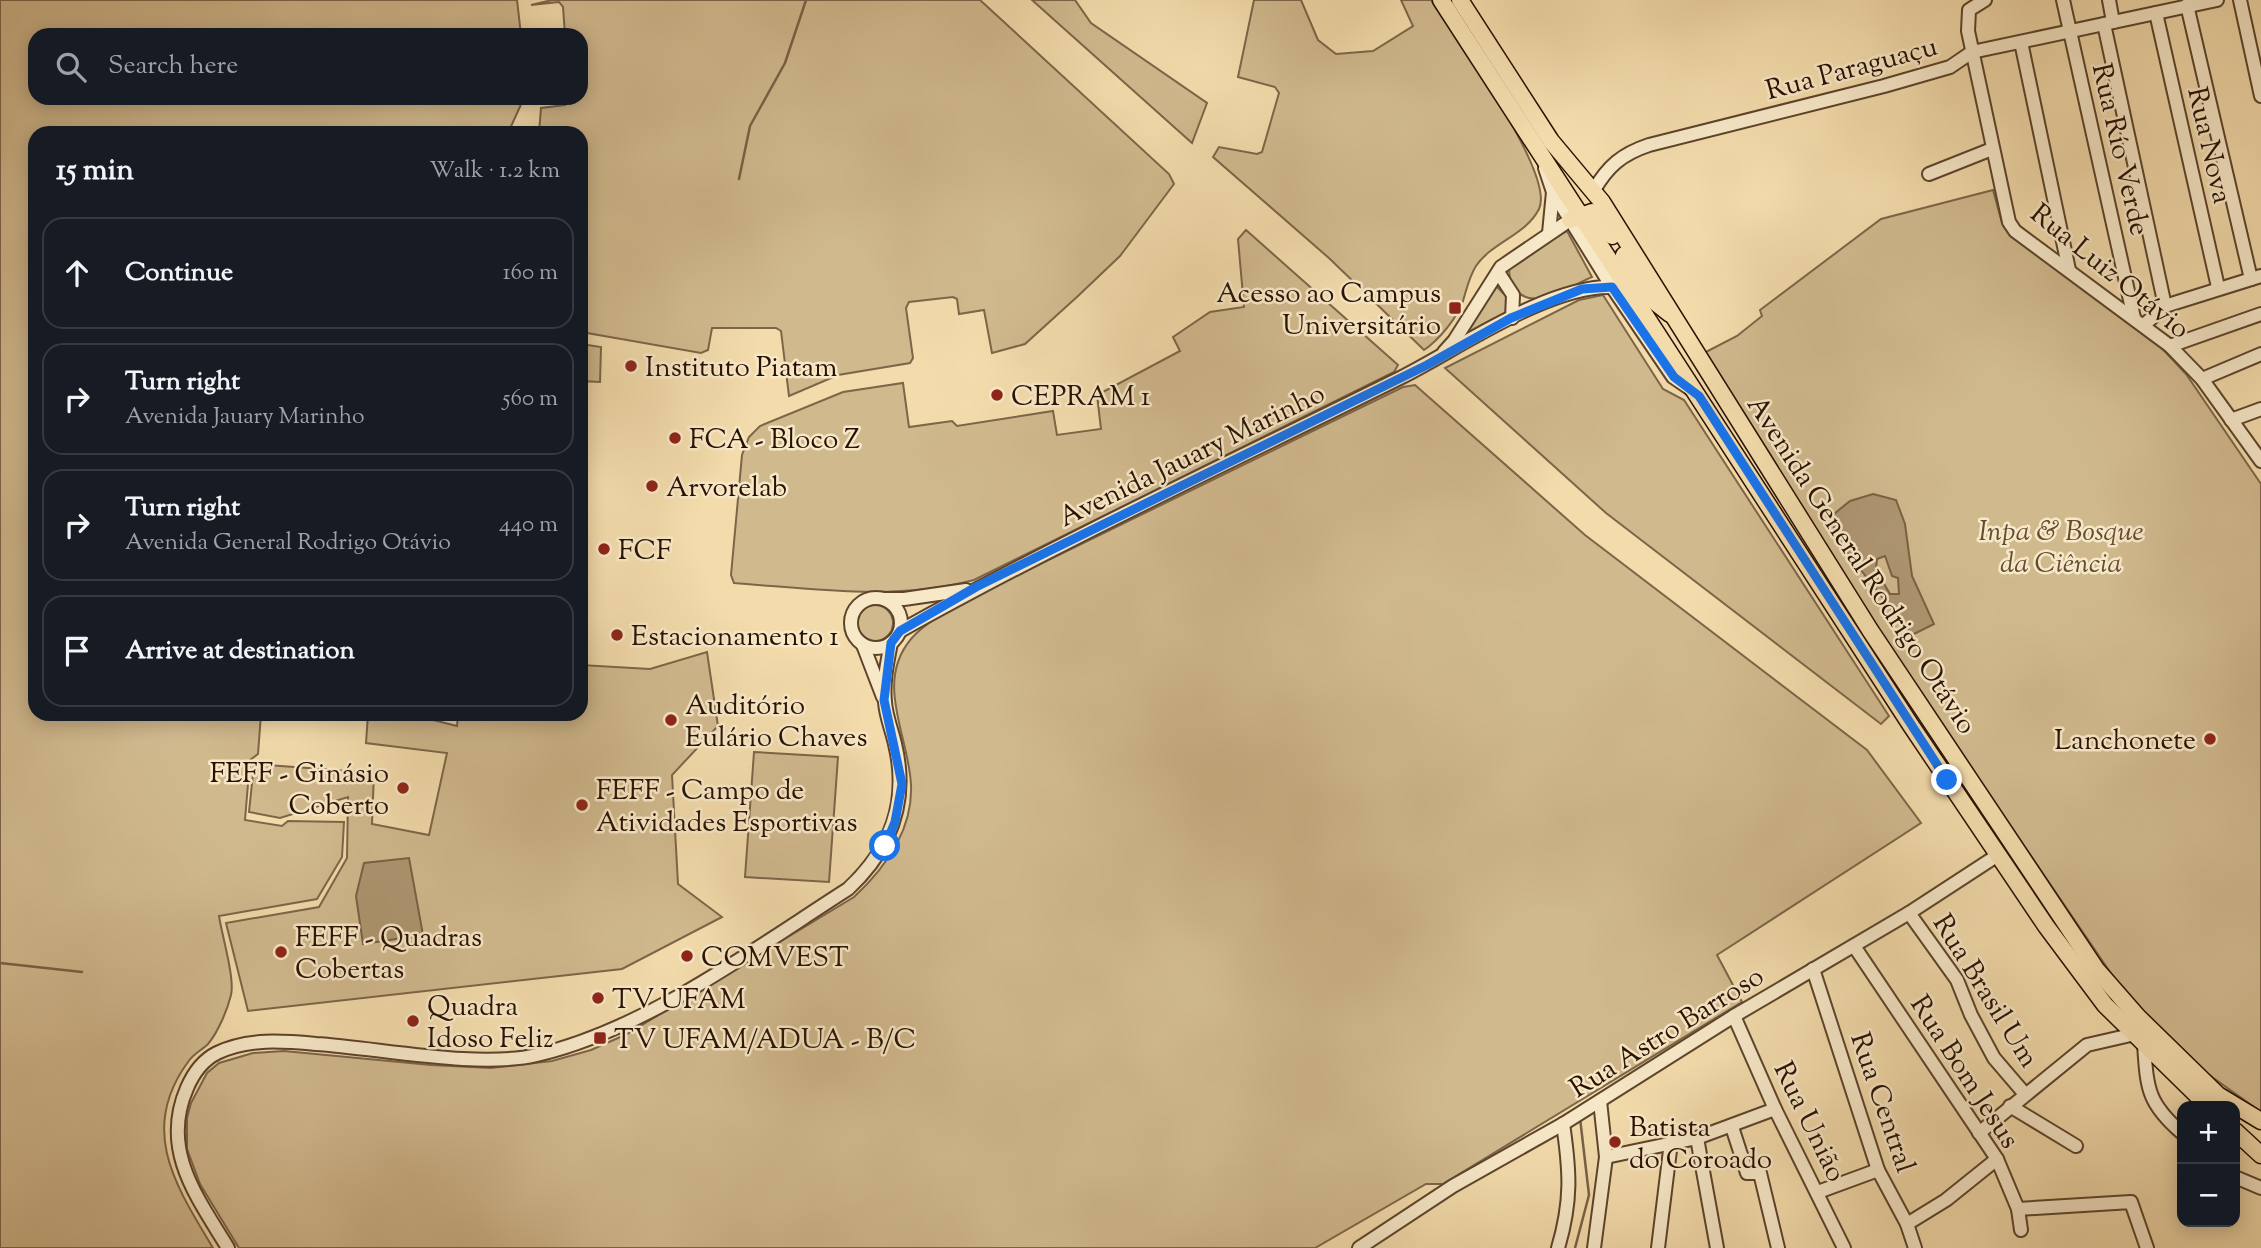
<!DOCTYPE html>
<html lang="en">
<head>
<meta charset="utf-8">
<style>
  :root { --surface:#171b24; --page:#20242c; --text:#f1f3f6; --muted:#9ea1a6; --line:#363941 }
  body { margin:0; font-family:"Sorts Mill Goudy",serif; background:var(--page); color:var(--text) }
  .controls { position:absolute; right:21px; bottom:21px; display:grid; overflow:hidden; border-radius:14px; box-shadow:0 4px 18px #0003 }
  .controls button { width:63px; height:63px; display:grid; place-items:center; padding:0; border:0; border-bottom:2px solid var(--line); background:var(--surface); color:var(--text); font:35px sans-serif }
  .stop { position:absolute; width:21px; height:21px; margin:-16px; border:5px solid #1a73e8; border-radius:50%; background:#fff }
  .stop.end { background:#1a73e8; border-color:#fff; box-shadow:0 2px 7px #0008 }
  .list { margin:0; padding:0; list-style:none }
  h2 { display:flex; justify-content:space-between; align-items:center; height:91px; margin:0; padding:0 28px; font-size:30px }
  h2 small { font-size:23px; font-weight:400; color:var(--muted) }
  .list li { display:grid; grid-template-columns:46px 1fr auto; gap:21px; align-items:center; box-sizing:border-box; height:112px; margin:0 14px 14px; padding:0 14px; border:2px solid var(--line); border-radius:21px }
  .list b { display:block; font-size:26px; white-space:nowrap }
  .list p { margin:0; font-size:23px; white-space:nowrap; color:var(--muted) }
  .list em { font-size:23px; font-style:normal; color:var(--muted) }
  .icon { flex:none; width:38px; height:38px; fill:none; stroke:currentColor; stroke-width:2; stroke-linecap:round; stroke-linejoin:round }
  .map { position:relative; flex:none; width:2261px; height:1248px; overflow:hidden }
  .search { position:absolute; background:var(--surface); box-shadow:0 4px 18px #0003; left:28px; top:28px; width:560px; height:77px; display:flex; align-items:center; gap:18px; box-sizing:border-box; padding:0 24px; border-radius:21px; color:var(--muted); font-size:26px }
  .panel { position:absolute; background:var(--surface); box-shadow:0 4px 18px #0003; left:28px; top:126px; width:560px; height:595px; border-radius:21px }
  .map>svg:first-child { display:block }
  .green { fill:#d1b98e; stroke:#7d6548; stroke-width:2 }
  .water { fill:#ae9671; stroke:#796144; stroke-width:2; fill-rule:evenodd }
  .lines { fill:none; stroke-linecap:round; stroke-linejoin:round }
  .stream { stroke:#796144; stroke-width:2.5 }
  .minor-casing { stroke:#5c442c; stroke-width:16 }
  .major-casing { stroke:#291101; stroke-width:19 }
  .minor { stroke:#f7e8c8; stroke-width:12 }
  .major { stroke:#f3dbab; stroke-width:16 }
  .route { stroke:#1a73e8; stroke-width:9 }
  .poi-dot { fill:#8f2418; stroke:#f7e8c8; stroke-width:2.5 }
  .labels { text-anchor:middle; stroke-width:5; stroke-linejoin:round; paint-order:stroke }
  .street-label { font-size:28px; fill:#291101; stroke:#f7e8c8 }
  .poi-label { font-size:28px; fill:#291101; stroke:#f7e8c8; text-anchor:start }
  .park-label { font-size:28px; font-style:italic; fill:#644c32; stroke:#f7e8c8 }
</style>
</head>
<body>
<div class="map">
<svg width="2261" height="1248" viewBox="0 0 2261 1248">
  <rect width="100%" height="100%" fill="#f3dbab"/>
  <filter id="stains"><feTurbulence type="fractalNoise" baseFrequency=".00286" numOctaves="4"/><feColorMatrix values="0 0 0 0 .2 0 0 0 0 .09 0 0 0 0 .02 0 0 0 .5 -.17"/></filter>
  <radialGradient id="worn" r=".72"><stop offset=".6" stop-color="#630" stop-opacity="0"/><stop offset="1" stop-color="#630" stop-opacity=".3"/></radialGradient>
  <g class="green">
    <path d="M0,0H517L521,35H35V98H524L508,133H35V714H261L258,754L250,760L245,820L282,826L288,821L344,822L342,857L317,899L219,916C222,936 235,978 231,995C227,1011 218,1032 208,1044C202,1050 193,1054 188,1062C138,1130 176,1186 213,1248H0Z"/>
    <polygon points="552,0 980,0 1169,174 1174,184 1120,256 1078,296 1025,344 992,353 984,310 959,314 957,299 953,297 909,302 906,308 913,358 910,363 838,375 789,396 781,331 776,328 712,328 708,350 701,353 587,333 581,328 581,133 539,133 541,108 565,105 571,98 581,98 581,35 565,35 563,7 559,2 531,5"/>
    <polygon points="1032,0 1075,0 1091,23 1207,103 1192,143"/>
    <path d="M1254,0H1301L1318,40L1336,54L1373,51L1413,26L1401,0H1431C1454,35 1556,174 1539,209C1526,235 1492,242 1476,266C1469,277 1467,288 1463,301C1457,318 1439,340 1424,350L1330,259L1213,157L1219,147L1257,154L1262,152L1279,93L1275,87L1238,77Z"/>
    <polygon points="1993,190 2002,223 2007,229 2156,342 2186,374 2261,484 2261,1112 2205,1072 2162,1033 2123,991 1887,645 1704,353 1737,336 1762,316 1760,310 1881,219"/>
    <path d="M1246,230L1398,365L1394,372L974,580C895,601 815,589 734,583L731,575L742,455L749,437L760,426L843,392L903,383L909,427L952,421L957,426L1053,411L1057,435L1101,429L1097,395L1180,351L1173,337L1210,312L1244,307L1238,239Z"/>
    <path d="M1567,231L1592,277C1570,286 1534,312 1516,290C1509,282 1508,274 1510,264Z"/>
    <polygon points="1495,285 1507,297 1509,312 1461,341"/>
    <polygon points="1603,295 1663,389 1684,400 1889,716 1881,724 1606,513 1445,368 1579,300"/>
    <polygon points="581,344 601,347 600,382 581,381"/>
    <path d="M1415,385L1585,535L1867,750L1921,823L1717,955L1742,1002L1443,1184H1426L1315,1248H239L200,1184L187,1149V1118L191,1103L207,1073L219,1063L253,1053L284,1051L431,1065L491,1068L552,1061L591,1050L627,1034L854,897C885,868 913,829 911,785C909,736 874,683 911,639C929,618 959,606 983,592L1403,387Z"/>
    <circle cx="875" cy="623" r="18"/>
    <polygon points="707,652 718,726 672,775 678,884 722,917 622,969 248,1011 226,923 319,907 347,858 348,797 280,818 249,812 254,764 374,773 372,824 429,835 447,753 366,743 368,714 409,714 457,726 458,714 581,714 581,665 650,669"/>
    <polygon points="754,752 838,757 829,882 745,877"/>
  </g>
  <g class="water">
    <path d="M1873,494L1896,500L1905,524L1912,576L1934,624L1912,635L1846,551L1829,518L1850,501ZM1885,556L1892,576L1898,578L1899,594H1890L1876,570L1877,559Z"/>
    <polygon points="409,858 423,935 363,944 356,896 364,863"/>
  </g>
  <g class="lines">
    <g class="stream">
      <polyline points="739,179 750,126 785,63 806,0"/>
      <polyline points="0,963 82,972"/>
      <polyline points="1575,1248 1589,1195 1580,1118"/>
    </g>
    <g class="minor-casing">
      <g id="minor">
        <polyline points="1985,0 1969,10 1968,31 2009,222 2015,231 2170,346 2202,379 2261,461"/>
        <polyline points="2063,0 2134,318"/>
        <polyline points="2109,0 2113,22"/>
        <polyline points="2240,0 2261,96"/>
        <polyline points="2187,5 2251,279"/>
        <polyline points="2156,13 2218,287"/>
        <polyline points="2104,24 2165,306"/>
        <polyline points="2021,42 2069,270"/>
        <polyline points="1545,168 1553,192 1612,287 1673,377 1692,390"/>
        <polyline points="1929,174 1992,149"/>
        <path d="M1594,190C1608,166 1622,154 1649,145L1884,86L1950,67L1972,52L2217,0"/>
        <polyline points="1549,233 1553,192"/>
        <polyline points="1498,272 1513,295 1512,318"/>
        <polyline points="2144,325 2165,306 2261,276"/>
        <polyline points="2170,346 2261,314"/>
        <polyline points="1444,352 1454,341 1501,267 1570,220"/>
        <polyline points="2202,379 2261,354"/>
        <polyline points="2231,420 2261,409"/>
        <circle cx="876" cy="623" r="25"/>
        <polyline points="884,599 904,599 966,590"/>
        <path d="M900,631C1063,540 1233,461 1400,378C1458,349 1548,285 1612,287"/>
        <polyline points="863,645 883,697"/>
        <polyline points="1909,913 1957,980 1971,1015 1994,1058 2024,1093"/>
        <polyline points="1854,946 1997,1159 2018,1209 2021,1230"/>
        <polyline points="1813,969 1878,1170 1907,1224 1915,1248"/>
        <polyline points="1734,1016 1775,1109 1844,1248"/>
        <path d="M2144,1044C2147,1088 2147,1103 2182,1133"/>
        <polyline points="2010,1106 2076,1146"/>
        <polyline points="1732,1127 1747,1173 1760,1173 1778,1248"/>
        <polyline points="1979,1133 2087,1045 2135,1034"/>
        <polyline points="1697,1138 1717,1248"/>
        <polyline points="1606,1157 1697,1138 1775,1109"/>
        <polyline points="2235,1177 2261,1188"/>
        <polyline points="1818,1192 1878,1170"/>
        <polyline points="2018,1209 2131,1202 2147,1248"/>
        <polyline points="1907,1224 1946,1200 1997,1159"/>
        <path d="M228,1248C197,1197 160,1150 187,1088C193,1074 203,1060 217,1053C248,1038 283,1041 316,1044C379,1048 478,1069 537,1055C647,1029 754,949 848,889C891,849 909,802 895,744C892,730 886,717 885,702C883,682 887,663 891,643"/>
        <polyline points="1359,1248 1453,1186 1563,1124 1734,1016 1909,913 1998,855"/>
        <path d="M1558,1248C1572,1201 1570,1171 1563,1124"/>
        <polyline points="1594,1248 1606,1157 1600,1101"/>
        <polyline points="1658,1248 1671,1142"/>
      </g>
    </g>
    <g class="major-casing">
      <g id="major">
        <polyline points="1441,0 1910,724 2046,926 2105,1005 2208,1106"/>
        <polyline points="1460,0 1551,141 1602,202 1870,630 2096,969 2138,1017 2218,1095 2261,1121"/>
        <polyline points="1570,220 1592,212 1612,236"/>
        <polyline points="1624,255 1651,299 1670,314"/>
        <polyline points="2235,1131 2261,1155"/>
      </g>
    </g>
    <use href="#minor" class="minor"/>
    <use href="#major" class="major"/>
  </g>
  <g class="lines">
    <polyline class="route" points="885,846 895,822 902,784 884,700 891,643 900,631 976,587 1427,365 1511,318 1582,289 1612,287 1674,377 1699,396 1947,780"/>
  </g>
  <g class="poi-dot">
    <rect x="1448" y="301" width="14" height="14" rx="3.5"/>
    <circle cx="631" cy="366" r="7"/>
    <circle cx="997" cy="395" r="7"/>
    <circle cx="675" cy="438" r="7"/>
    <circle cx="652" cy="486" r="7"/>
    <circle cx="604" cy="549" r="7"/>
    <circle cx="617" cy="635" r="7"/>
    <circle cx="671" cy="720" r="7"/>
    <circle cx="2210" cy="739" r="7"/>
    <circle cx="403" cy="788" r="7"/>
    <circle cx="582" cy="805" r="7"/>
    <circle cx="281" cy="952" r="7"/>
    <circle cx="687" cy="956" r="7"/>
    <circle cx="598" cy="998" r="7"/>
    <circle cx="413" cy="1021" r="7"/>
    <rect x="593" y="1031" width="14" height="14" rx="3.5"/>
    <circle cx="1615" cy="1142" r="7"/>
  </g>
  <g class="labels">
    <g class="street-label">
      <text transform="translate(1851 67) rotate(-15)" y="10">Rua Paraguaçu</text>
      <text transform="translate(2211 145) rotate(77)" y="10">Rua Nova</text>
      <text transform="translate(2122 149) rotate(77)" y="10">Rua Río Verde</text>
      <text transform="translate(2111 270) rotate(39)" y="10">Rua Luiz Otávio</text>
      <text transform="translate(1191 454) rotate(-26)" y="10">Avenida Jauary Marinho</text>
      <text transform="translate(1863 564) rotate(57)" y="10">Avenida General Rodrigo Otávio</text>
      <text transform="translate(1987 990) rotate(58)" y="10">Rua Brasil Um</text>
      <text transform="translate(1666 1031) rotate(-32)" y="10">Rua Astro Barroso</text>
      <text transform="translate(1966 1071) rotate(57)" y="10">Rua Bom Jesus</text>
      <text transform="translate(1884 1102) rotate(71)" y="10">Rua Central</text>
      <text transform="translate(1811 1121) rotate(64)" y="10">Rua União</text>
    </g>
    <g class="poi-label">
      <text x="1441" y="302" text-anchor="end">Acesso ao Campus<tspan x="1441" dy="32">Universitário</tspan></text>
      <text x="645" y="376">Instituto Piatam</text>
      <text x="1011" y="405">CEPRAM 1</text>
      <text x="689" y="448">FCA - Bloco Z</text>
      <text x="666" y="496">Arvorelab</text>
      <text x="618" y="559">FCF</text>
      <text x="631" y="645">Estacionamento 1</text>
      <text x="685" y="714">Auditório<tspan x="685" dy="32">Eulário Chaves</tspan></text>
      <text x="2196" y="749" text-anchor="end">Lanchonete</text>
      <text x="389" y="782" text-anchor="end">FEFF - Ginásio<tspan x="389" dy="32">Coberto</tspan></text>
      <text x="596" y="799">FEFF - Campo de<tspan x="596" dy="32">Atividades Esportivas</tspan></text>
      <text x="295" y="946">FEFF - Quadras<tspan x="295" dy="32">Cobertas</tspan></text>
      <text x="701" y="966">COMVEST</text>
      <text x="612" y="1008">TV UFAM</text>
      <text x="427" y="1015">Quadra<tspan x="427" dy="32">Idoso Feliz</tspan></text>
      <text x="614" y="1048">TV UFAM/ADUA - B/C</text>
      <text x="1629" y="1136">Batista<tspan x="1629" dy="32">do Coroado</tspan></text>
    </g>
    <g class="park-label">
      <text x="2061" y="540">Inpa &amp; Bosque<tspan x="2061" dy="32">da Ciência</tspan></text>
    </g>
  </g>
  <rect width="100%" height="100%" filter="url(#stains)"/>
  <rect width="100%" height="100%" fill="url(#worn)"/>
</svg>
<div class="controls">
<button>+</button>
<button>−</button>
</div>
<div class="stop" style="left:885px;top:846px"></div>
<div class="stop end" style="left:1947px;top:780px"></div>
<div class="search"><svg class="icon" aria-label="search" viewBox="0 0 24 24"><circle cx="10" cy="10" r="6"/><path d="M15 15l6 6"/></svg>Search here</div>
<section class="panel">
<h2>15 min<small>Walk · 1.2 km</small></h2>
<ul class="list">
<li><svg class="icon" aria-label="ahead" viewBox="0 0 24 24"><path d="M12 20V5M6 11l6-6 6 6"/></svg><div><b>Continue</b></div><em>160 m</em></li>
<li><svg class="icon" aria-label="right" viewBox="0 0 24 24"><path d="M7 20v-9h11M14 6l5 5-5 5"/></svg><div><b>Turn right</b><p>Avenida Jauary Marinho</p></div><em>560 m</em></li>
<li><svg class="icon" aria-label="right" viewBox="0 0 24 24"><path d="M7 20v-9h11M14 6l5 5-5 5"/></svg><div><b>Turn right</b><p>Avenida General Rodrigo Otávio</p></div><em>440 m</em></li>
<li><svg class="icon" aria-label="arrive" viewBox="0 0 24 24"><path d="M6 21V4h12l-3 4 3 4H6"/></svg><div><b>Arrive at destination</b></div></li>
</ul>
</section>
</div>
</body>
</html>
